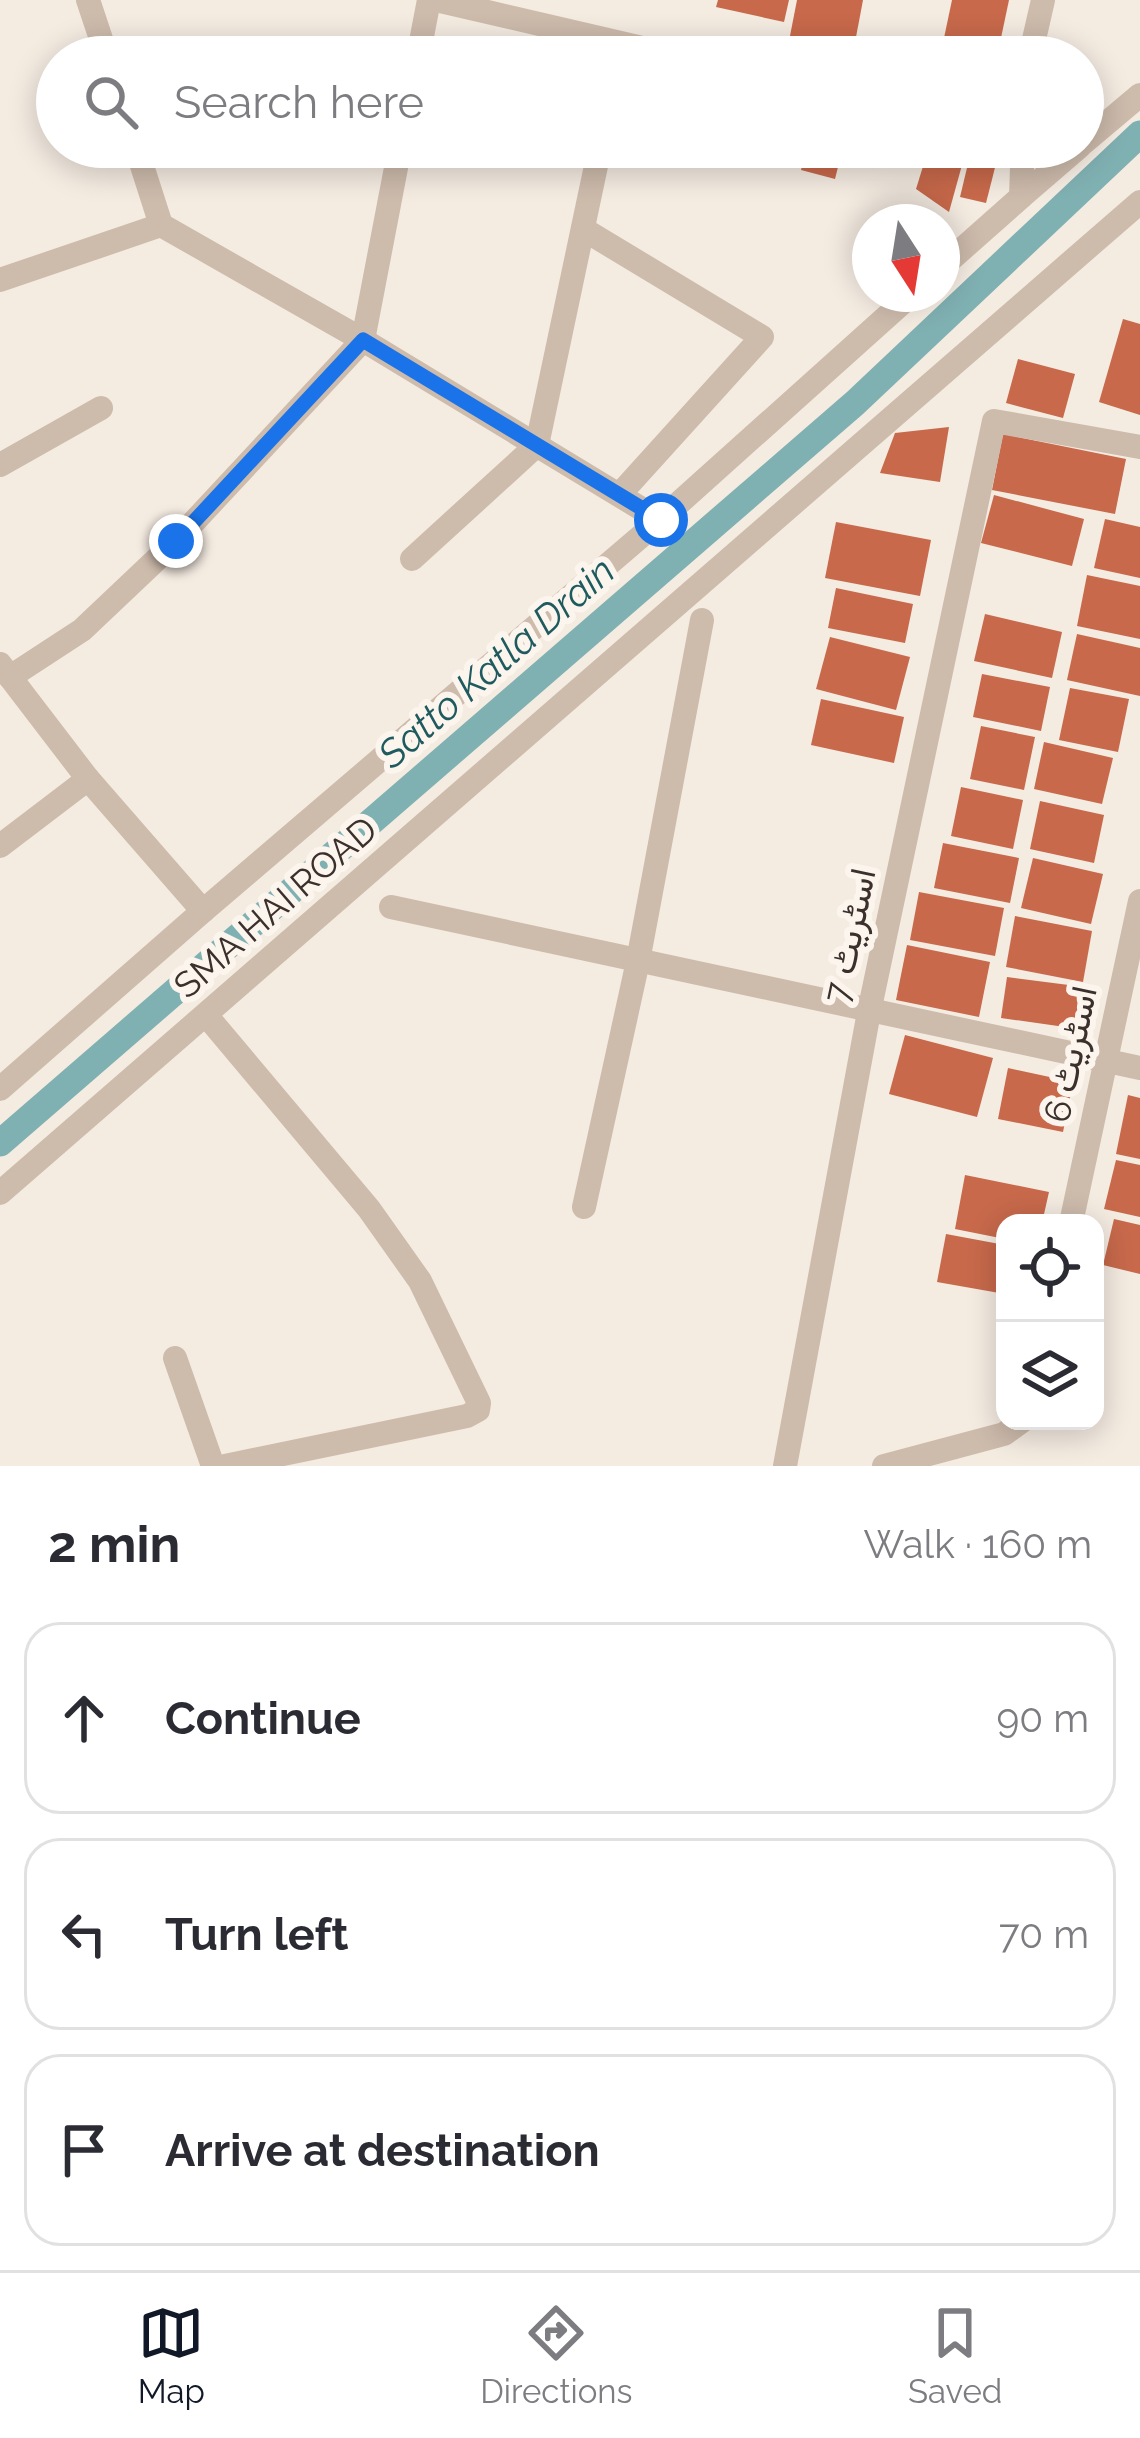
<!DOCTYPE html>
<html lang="en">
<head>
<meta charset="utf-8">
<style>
  :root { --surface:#fff; --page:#f7f7f7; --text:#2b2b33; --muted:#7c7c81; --line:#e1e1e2; --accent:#111827 }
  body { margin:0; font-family:Raleway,Vazirmatn,sans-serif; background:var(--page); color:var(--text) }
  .controls { position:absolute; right:36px; bottom:36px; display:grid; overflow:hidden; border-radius:24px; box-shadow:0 6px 30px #0003 }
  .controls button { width:108px; height:108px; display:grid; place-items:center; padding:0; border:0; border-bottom:3px solid var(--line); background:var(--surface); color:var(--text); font:60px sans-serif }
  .compass { position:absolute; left:852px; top:204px; width:108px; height:108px; border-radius:50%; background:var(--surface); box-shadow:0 6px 30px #0003; rotate:168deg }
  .stop { position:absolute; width:36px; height:36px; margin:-27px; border:9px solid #1a73e8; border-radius:50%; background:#fff }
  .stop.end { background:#1a73e8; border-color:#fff; box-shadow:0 3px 12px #0008 }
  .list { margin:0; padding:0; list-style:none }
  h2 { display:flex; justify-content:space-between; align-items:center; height:156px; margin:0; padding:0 48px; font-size:51px }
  h2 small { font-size:39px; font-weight:400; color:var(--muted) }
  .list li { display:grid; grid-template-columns:78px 1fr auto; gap:36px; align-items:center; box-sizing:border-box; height:192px; margin:0 24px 24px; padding:0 24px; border:3px solid var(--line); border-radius:36px }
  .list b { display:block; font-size:45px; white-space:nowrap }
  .list em { font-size:39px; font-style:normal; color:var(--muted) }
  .icon { flex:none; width:66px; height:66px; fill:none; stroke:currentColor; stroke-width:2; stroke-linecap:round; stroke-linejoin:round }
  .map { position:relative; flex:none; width:1140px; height:1466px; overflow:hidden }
  .search { position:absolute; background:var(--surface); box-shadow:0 6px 30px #0003; left:36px; right:36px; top:36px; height:132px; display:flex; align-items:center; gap:30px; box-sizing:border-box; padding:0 42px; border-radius:66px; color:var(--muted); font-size:45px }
  .sheet { height:804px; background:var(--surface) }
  nav { display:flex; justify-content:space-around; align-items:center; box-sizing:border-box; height:168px; border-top:3px solid var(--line); background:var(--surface); font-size:33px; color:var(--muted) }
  nav a { display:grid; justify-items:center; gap:6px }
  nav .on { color:var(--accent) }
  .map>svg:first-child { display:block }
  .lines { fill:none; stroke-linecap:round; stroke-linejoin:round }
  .canal { stroke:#7fb0b2; stroke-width:27 }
  .building { fill:#c8694b }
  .minor { stroke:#cdbbac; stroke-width:24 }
  .route { stroke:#1a73e8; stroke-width:15 }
  .labels { text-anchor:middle; stroke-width:12; stroke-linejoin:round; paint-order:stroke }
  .street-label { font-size:36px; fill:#3b302b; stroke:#fbf5ee }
  .water-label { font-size:39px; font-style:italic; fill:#1f5a5e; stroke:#fbf5ee }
</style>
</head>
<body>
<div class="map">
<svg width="1140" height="1466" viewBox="0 0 1140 1466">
  <rect width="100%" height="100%" fill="#f4ebe1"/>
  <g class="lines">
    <polyline class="canal" points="0,1143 855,403 1140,134"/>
  </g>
  <g class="building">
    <polygon points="718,0 789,0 784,22 716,7"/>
    <polygon points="797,0 863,0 853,53 789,41"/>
    <polygon points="952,0 1009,0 997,57 940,57"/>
    <polygon points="807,147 843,147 835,179 801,170"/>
    <polygon points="929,147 967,147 949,212 916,189"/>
    <polygon points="972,147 1000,148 986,203 960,197"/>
    <polygon points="1123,319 1140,324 1140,415 1099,402"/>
    <polygon points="1018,359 1075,374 1063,418 1006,403"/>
    <polygon points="949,427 940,482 880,473 895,433"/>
    <polygon points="1003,434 1126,459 1115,514 992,490"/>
    <polygon points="994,495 1084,519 1072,566 981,543"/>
    <polygon points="1105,519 1140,527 1140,578 1094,568"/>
    <polygon points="836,522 931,540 920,596 825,578"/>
    <polygon points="1087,575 1140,586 1140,639 1077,626"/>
    <polygon points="836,588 913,604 905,643 828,628"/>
    <polygon points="985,614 1062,632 1052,678 974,661"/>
    <polygon points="1077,634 1140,648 1140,696 1067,680"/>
    <polygon points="830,637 910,657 896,710 816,689"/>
    <polygon points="982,674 1050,687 1041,731 973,717"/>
    <polygon points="1070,688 1129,699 1118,752 1059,740"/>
    <polygon points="821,699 904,717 894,763 811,745"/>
    <polygon points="981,726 1035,737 1024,790 970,779"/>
    <polygon points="1044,742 1113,758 1102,804 1034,789"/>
    <polygon points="961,787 1023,800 1013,849 951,836"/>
    <polygon points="1040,801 1104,815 1094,863 1030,849"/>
    <polygon points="943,843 1019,858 1010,903 934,888"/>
    <polygon points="1033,858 1103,874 1091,924 1021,908"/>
    <polygon points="919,892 1004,908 995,956 910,940"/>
    <polygon points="1015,916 1092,931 1083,982 1006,967"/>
    <polygon points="907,945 990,962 979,1017 896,1000"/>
    <polygon points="1007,977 1100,989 1093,1031 1001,1018"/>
    <polygon points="905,1035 993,1058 977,1117 889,1094"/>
    <polygon points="1008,1068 1073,1082 1063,1132 998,1119"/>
    <polygon points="1128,1095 1140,1098 1140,1159 1116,1154"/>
    <polygon points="1116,1160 1140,1165 1140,1217 1104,1209"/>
    <polygon points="965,1175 1049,1192 1042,1223 1005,1223 1005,1239 955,1229"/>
    <polygon points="1114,1219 1140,1225 1140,1274 1103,1265"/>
    <polygon points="946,1234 1005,1245 1005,1294 937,1282"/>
  </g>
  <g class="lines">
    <g class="minor">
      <polyline points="88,0 107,57"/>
      <polyline points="436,0 681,57"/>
      <polyline points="418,57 429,0"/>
      <polyline points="1030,57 1043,0"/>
      <polyline points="1083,143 1140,95"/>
      <polyline points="136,147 161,225 363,340 660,520"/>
      <polyline points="1021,197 1079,147"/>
      <polyline points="583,229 762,337 620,494"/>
      <polyline points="942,267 1021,197 1022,167 1017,147"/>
      <polyline points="0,280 161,225"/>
      <polyline points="0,465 101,408"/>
      <polyline points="412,559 537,445 600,147"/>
      <polyline points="0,664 88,779 203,911"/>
      <polyline points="10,677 82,630 176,541 363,340 400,147"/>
      <polyline points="0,846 88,779"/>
      <polyline points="391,907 1140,1068"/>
      <polyline points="206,1015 369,1209 420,1281 479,1403 478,1410 467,1416 225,1466"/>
      <polyline points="0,1089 203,911 660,520 912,294"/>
      <polyline points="0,1193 1140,202"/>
      <polyline points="584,1207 638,961 702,620"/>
      <polyline points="1071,1223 1140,901"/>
      <polyline points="175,1358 213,1466"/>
      <polyline points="785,1466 869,1012 994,421 1140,447"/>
      <polyline points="884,1466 1004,1434 1022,1421"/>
    </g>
  </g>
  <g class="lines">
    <polyline class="route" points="176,541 363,340 661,520"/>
  </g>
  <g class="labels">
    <g class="street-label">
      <text transform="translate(275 907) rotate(-41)" y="13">SMA HAI ROAD</text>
      <text transform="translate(849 935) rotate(-78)" y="13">اسٹریٹ 7</text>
      <text transform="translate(1070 1054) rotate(-78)" y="13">اسٹریٹ 6</text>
    </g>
    <g class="water-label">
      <text transform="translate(496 662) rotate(-41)" y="14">Satto Katla Drain</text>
    </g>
  </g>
</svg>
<div class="controls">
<button><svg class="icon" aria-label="locate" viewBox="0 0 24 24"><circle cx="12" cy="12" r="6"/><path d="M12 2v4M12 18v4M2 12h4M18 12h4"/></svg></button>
<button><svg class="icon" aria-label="layers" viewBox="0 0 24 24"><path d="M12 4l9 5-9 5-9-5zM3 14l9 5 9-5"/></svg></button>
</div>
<svg class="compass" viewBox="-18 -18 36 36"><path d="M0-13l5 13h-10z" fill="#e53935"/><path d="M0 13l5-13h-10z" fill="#7c7c81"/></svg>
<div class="stop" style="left:661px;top:520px"></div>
<div class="stop end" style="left:176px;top:541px"></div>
<div class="search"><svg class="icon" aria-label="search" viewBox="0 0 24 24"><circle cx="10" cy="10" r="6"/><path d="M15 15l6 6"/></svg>Search here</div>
</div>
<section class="sheet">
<h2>2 min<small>Walk · 160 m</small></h2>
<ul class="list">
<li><svg class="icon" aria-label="ahead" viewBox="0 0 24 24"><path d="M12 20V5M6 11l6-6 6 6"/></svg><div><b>Continue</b></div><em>90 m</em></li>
<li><svg class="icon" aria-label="left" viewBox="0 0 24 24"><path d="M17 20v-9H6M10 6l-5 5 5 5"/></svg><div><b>Turn left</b></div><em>70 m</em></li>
<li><svg class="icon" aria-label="arrive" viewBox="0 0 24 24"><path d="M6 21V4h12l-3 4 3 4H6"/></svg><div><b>Arrive at destination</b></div></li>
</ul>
</section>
<nav>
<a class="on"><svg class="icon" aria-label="map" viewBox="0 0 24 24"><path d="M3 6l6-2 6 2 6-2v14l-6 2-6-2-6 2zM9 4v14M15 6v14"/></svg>Map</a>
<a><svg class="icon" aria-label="directions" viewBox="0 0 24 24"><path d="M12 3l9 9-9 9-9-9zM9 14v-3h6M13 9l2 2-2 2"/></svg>Directions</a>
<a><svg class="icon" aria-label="saved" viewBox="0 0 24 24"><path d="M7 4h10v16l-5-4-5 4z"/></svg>Saved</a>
</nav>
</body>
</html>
